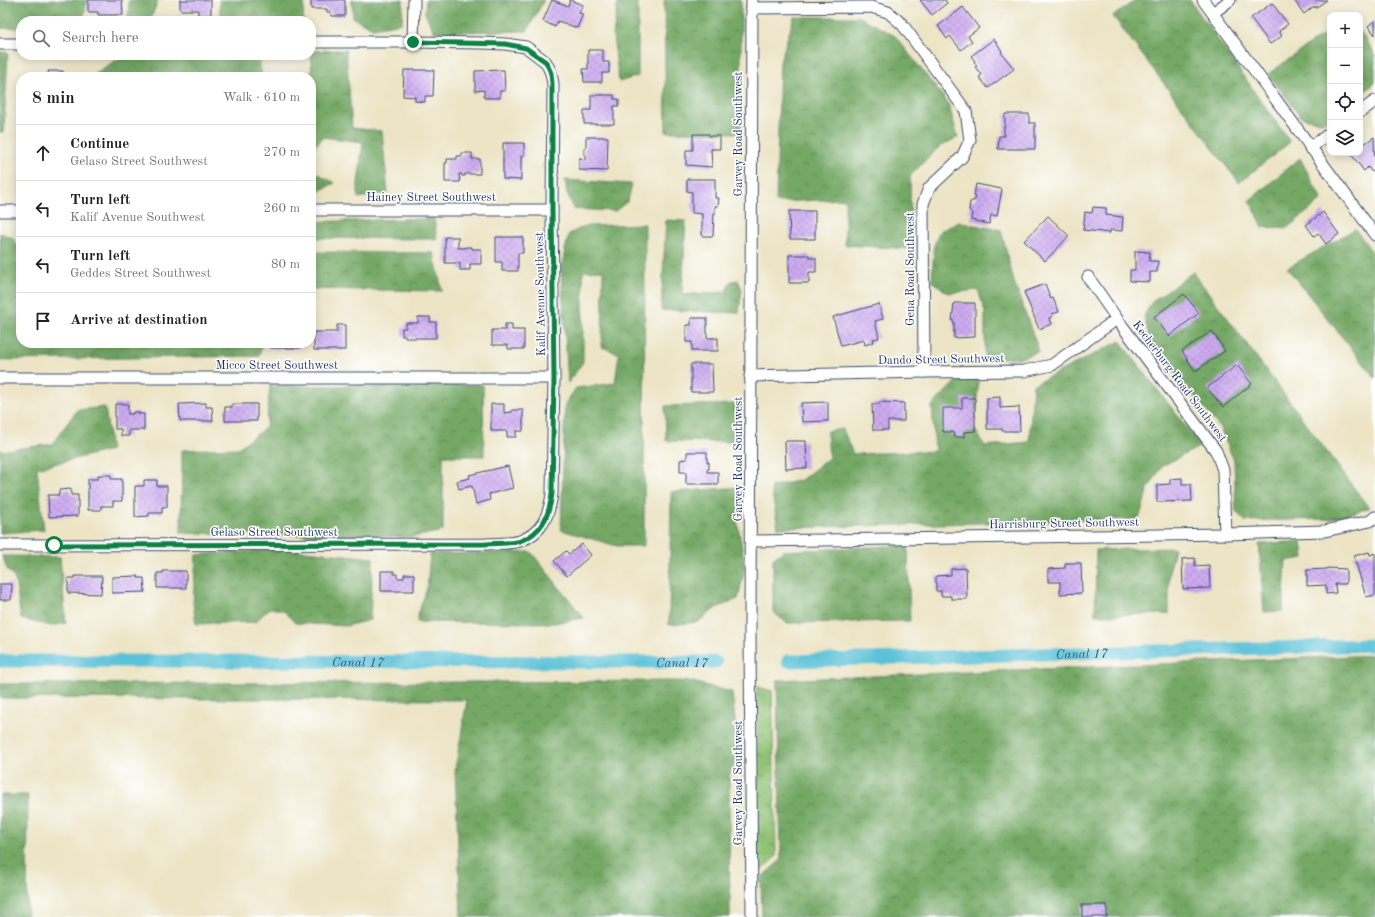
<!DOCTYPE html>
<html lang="en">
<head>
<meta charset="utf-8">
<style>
  :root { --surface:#fff; --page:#f2f2f2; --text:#202124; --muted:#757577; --line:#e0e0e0 }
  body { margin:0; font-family:"Old Standard TT",serif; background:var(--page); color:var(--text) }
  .controls { position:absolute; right:12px; top:12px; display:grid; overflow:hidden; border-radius:8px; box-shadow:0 2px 10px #0003 }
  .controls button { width:36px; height:36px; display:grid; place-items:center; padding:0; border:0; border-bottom:1px solid var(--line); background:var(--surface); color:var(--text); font:20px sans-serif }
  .stop { position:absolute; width:12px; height:12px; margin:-9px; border:3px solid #0b8043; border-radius:50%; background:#fff }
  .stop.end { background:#0b8043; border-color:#fff; box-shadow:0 1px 4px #0008 }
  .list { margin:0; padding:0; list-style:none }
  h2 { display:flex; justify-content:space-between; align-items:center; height:52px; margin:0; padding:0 16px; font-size:17px }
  h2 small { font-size:13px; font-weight:400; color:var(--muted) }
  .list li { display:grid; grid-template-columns:26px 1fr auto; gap:12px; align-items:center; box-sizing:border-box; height:56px; padding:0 16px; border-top:1px solid var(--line) }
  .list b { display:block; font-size:15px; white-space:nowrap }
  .list p { margin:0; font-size:13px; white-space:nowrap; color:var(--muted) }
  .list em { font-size:13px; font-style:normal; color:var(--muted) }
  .icon { flex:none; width:22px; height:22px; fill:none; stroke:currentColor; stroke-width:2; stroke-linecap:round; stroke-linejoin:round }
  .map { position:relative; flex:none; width:1375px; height:917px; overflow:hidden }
  .search { position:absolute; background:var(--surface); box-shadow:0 2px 10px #0003; left:16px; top:16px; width:300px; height:44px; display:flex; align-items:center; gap:10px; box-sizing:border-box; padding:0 14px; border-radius:16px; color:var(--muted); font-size:15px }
  .panel { position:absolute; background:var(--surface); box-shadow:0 2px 10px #0003; left:16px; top:72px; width:300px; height:276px; border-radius:16px }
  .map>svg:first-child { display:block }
  .grass { fill:url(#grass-tufts); stroke:#567868 }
  .forest { fill:url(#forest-crowns); stroke:#486c62 }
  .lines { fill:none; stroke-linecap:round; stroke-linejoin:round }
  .canal { stroke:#5ac1d7; stroke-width:13 }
  .building { fill:url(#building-cross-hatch) }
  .street-casing { stroke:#3a4a6d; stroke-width:13 }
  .street { stroke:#fff; stroke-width:11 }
  .route { stroke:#0b8043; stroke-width:5 }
  .labels { text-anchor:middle; stroke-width:3; stroke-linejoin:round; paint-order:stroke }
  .street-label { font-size:12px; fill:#1b2f5e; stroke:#fff }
  .water-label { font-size:13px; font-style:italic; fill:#2e5b82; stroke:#fff }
</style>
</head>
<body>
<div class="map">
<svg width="1375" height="917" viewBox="0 0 1375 917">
  <defs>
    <pattern id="grass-tufts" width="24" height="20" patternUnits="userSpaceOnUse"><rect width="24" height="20" fill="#90c273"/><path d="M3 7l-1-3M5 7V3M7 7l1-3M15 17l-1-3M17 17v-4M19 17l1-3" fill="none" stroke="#759e62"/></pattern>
    <pattern id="forest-crowns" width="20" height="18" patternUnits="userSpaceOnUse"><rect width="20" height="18" fill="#74a865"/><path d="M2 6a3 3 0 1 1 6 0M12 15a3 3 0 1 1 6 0" fill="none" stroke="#5e8956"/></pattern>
    <pattern id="building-cross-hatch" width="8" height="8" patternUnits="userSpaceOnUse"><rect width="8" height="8" fill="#cdabf0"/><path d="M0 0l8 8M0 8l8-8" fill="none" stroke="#af93d0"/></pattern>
  </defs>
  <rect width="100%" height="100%" fill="#fff"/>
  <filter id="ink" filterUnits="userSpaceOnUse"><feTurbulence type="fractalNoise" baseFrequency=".025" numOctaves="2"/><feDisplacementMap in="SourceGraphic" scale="8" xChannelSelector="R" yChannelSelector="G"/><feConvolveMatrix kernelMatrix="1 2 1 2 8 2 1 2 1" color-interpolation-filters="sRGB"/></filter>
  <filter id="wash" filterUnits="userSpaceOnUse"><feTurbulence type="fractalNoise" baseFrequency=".012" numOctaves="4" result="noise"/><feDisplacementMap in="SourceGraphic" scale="16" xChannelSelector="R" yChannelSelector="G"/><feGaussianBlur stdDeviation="0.9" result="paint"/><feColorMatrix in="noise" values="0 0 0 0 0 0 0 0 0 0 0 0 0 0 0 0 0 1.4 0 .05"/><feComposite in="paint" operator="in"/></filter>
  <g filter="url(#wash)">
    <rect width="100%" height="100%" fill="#ece4c5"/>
    <polygon class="grass" points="757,687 772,691 776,857 758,873"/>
    <g class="forest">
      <polygon points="0,0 88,0 82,21 21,21 21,28 0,28"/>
      <polygon points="129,0 158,0 150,21 128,21"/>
      <polygon points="219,0 304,0 303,21 221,21"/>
      <polygon points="352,0 403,0 402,23 373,28 353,18"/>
      <polygon points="426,0 544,0 527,31 434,32 425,13"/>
      <polygon points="618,0 638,0 638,76 619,82 613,36"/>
      <polygon points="664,0 741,0 741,133 666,132"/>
      <polygon points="1136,0 1190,0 1290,142 1239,183 1113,16"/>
      <polygon points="794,17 860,17 895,36 948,103 958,137 939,147 910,176 911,249 845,245 845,199 776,202 780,62"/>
      <polygon points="1330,30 1330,119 1328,121 1320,122 1301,117 1268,74"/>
      <polygon points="1360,31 1375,54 1375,83 1360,95"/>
      <polygon points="346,50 352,128 382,131 388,193 358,198 358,183 363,142 323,137 312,150 314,172 335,183 311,195 311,105 312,103 311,51"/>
      <polygon points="0,52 8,53 4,132 0,132"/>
      <polygon points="122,57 259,57 262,77 92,77 103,68"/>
      <polygon points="1300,158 1322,200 1287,228 1263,227 1250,200"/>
      <polygon points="565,180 632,184 628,201 615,211 574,209 567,193"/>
      <polygon points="434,218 437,239 311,238 311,222"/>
      <polygon points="666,220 686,221 682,295 725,292 731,281 738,280 742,289 739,313 661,310"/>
      <polygon points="958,222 1001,230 1014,282 1039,351 1021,358 985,358 985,312 978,290 948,293 932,281 934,246 939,232"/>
      <polygon points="645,224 644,546 617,546 561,530 565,404 576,388 615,383 619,354 602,347 603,270 583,271 583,362 568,383 561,267 569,234 585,226"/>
      <polygon points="1355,229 1375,256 1375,378 1287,268"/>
      <polygon points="0,233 12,237 21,251 21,343 262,343 259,356 0,360"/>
      <polygon points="311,251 314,252 434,253 442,291 311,289"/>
      <polygon points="1193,272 1369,508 1332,519 1245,521 1236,512 1234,461 1220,428 1150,341 1144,316 1152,302"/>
      <polygon points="1120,341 1201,446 1162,466 1148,489 1139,519 778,528 771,487 801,480 829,458 827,431 843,429 853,454 935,451 932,406 958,379 979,379 974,428 985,446 1029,442 1033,385"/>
      <polygon points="483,385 484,456 443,456 443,531 413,537 181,533 182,450 238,448 266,428 270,386"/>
      <polygon points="736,404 741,415 731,442 666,441 665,406"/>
      <polygon points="105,407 111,450 37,468 44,530 0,533 0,451 52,444 77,410"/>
      <polygon points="740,487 741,506 736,513 745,566 738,599 716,608 698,622 669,625 671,492"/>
      <polygon points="1302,541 1304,558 1286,561 1283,611 1264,612 1259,544"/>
      <polygon points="908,545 910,621 787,623 773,612 773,559 783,551"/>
      <polygon points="1175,548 1169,573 1169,614 1095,615 1096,550"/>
      <polygon points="286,549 373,558 370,620 346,626 295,623 284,611 270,608 255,622 196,624 193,603 196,555"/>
      <polygon points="531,552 584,618 555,623 417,622 419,611 427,588 430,554"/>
      <polygon points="2,556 60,557 66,623 51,626 21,619 15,579 7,569"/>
      <polygon points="1375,655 1375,917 762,917 761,878 781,860 777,680"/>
      <polygon points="689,681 732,692 739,755 729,776 730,917 461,917 455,770 467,700 0,698 0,684"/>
      <polygon points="0,795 28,795 27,917 0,917"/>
    </g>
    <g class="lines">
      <g class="canal">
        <path id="s1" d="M0,661L716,662"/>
        <path id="s2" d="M788,661L1375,645"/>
      </g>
    </g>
    <g id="blocks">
      <g class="building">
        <polygon points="88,0 122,0 123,15 98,15 98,12 88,12"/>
        <polygon points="180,0 211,0 211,15 198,15 198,10 180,10"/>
        <polygon points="311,0 345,0 345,16 331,16 331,12 327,12 327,9 311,9"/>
        <polygon points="552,0 568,6 570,0 583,5 579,13 583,14 577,28 558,21 555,27 543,21"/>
        <polygon points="920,0 945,0 947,3 932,15"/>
        <polygon points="1294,0 1327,0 1315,8 1314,6 1304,14"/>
        <polygon points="1272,3 1288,24 1279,31 1282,36 1270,44 1251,18"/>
        <polygon points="963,7 979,28 968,36 972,41 961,50 950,36 947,39 938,26"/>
        <polygon points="1375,20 1375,35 1368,26"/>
        <polygon points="994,39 1002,51 1001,52 1014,69 988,88 979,77 982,75 975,67 977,66 974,62 975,61 971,56"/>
        <polygon points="588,50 603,50 603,62 609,62 609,73 602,73 602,82 584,82 583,69 588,69"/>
        <polygon points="404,70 434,70 433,96 425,96 425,102 415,101 415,97 403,96"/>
        <polygon points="504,70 505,91 500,91 500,98 484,98 484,90 475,91 475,71"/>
        <polygon points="48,71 63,71 63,75 80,75 80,77 49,77"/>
        <polygon points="591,95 614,95 614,99 619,99 619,106 614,106 614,124 584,124 584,110 591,110"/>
        <polygon points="1005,114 1029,114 1029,123 1035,123 1035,149 998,149 999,136 1005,136 1005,134 1004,134 1004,126 1005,126"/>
        <polygon points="693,134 709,134 709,136 720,136 720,149 711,149 712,167 686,165 686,150 693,150"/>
        <polygon points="586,137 608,137 607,171 579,170 579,158 586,159 586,155 584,155 584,148 586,148"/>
        <polygon points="1374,137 1375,170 1372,172 1368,167 1364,171 1351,154 1360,153 1360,147"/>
        <polygon points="503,143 524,143 524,156 521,156 521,180 503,179"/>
        <polygon points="462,153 472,153 472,159 480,159 480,174 465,174 465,176 462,176 462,174 459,174 460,182 445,182 445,163 447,163 447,159 457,159 457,156 462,156"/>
        <polygon points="687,179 715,179 715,198 719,198 718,206 715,206 715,214 714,214 713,236 702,236 702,214 692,213 692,192 687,191"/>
        <polygon points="976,184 1002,189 997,216 991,215 989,224 971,220 972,213 969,210 970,202 975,200 976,196 974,196"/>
        <polygon points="1093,207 1106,208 1106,215 1123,217 1122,231 1110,230 1110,233 1083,230 1085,212 1092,213"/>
        <polygon points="789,211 815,211 815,239 790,239"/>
        <polygon points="1323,212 1339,234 1326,244 1318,233 1314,236 1306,225"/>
        <polygon points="1048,216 1069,236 1045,261 1024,241"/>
        <polygon points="445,237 458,237 458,248 466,248 466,247 472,247 472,249 481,249 481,264 470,264 470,270 460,270 460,263 445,263"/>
        <polygon points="496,237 523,237 523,253 518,253 518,271 502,271 502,262 496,262"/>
        <polygon points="1135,251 1150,252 1149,261 1158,261 1157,272 1150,272 1150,282 1130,281 1130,270 1135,270"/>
        <polygon points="789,255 809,255 809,258 816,258 816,272 809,272 809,283 789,283"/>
        <polygon points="1045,284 1051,299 1053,298 1059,312 1052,314 1053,316 1049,318 1052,324 1039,329 1024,292"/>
        <polygon points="1184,294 1199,313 1169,336 1154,317"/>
        <polygon points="954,303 975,303 975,337 954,338 954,321 952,321"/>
        <polygon points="879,304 883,319 875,321 879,338 873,339 874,342 865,345 864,340 841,346 833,317"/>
        <polygon points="418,317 430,317 430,322 436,322 436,338 406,338 406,336 402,336 402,328 406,328 406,323 418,323"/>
        <polygon points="691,318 707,318 707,338 718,338 718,351 692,351 692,342 686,342 686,325 691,325"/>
        <polygon points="505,324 512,324 512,330 524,330 524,349 508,349 508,345 492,345 492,330 505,330"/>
        <polygon points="337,325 345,325 345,350 314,350 314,332 337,332"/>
        <polygon points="1212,331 1225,351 1195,371 1182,351"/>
        <rect x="271" y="343" width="29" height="5"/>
        <polygon points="691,364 712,364 713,392 691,392"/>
        <polygon points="1237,365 1252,384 1223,407 1207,388"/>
        <polygon points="1000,397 1000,408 1019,407 1020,431 1002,431 1002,429 987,429 987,398"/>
        <polygon points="962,398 975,398 975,431 964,432 964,437 954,437 953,432 943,432 943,408 962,408"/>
        <polygon points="828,402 828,421 802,422 801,403"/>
        <polygon points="879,402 904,403 904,421 888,421 888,430 873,430 872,404 879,404"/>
        <polygon points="206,403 206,407 212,407 213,421 180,421 179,404"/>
        <polygon points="115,404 128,404 128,414 133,414 133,412 139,412 139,414 144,414 144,430 129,430 129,436 121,436 121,429 115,429"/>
        <polygon points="232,404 257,404 257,421 225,421 225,407 232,407"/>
        <polygon points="491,404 504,404 504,413 512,412 512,410 523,410 523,431 516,431 516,437 507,437 507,431 491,431"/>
        <polygon points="785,441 806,441 807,468 786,469"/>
        <polygon points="687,452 707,452 707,462 709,462 709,469 707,469 707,472 718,472 718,484 686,484 686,472 680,472 680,460 687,459"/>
        <polygon points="508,466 513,488 489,494 490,500 476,504 472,486 459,489 457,481 470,478 469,475"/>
        <polygon points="98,475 111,475 111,479 122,479 122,501 113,501 113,506 101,506 101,510 88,510 88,479 98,479"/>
        <polygon points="1182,478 1182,484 1191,484 1192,501 1157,502 1157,485 1170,484 1170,479"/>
        <polygon points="144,480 157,480 157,486 167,486 167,507 162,507 162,513 149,513 149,516 135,517 135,486 144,486"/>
        <polygon points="71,489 71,495 78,495 78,516 49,517 48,495 59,495 59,490"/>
        <polygon points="582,544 591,555 567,576 554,561 566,551 569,554"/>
        <polygon points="1369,552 1370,555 1375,553 1375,595 1366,597 1354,556"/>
        <polygon points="1195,558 1195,566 1209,565 1210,588 1183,589 1182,559"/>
        <polygon points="1065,563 1081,563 1082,593 1060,594 1060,582 1048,582 1048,569 1065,568"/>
        <polygon points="966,568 967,599 951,599 951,596 941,596 941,591 936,591 936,576 951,575 951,569"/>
        <polygon points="1327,568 1346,569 1346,584 1335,584 1336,593 1326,594 1326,585 1307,586 1307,570 1327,569"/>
        <polygon points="163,571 186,571 186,588 157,588 157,573 163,573"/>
        <polygon points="381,571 394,571 394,574 397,574 397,578 404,578 404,574 414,574 414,591 381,591"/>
        <polygon points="75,576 102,576 101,594 68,593 68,578 75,578"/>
        <polygon points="138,576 138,578 144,578 145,592 112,593 112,577"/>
        <polygon points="0,584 12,584 11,600 0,600"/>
        <rect x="1082" y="905" width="25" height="12"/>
      </g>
    </g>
  </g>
  <g filter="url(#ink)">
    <use href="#blocks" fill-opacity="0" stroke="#3a4a6d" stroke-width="1"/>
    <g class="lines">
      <g class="street-casing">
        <g id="street">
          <polyline points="752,0 750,635 752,917"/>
          <polyline points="1203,0 1375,235"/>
          <polyline points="752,8 871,7 888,12 902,24 966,111 970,140 962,157 929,188 923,204 924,372"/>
          <polyline points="1213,13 1230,0"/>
          <polyline points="413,42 414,0"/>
          <polyline points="0,44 21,44"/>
          <polyline points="1360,112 1375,101"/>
          <polyline points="1310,148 1330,133"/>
          <polyline points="311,210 552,210"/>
          <polyline points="0,211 21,211"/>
          <polyline points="1088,277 1117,319 1216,451 1223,470 1225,534"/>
          <polyline points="750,376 924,372 1024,371 1052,365 1117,319"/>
          <polyline points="0,378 554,378"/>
          <polyline points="751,541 1225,534 1325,531 1370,521 1375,517"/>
          <path d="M0,545L485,544C495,543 511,544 520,541C542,533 549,516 552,494L554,378L552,210L553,84L551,73L546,62L526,47L505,44L482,43L413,42H311"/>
        </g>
      </g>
      <use href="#street" class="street"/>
    </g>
  </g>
  <g class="lines" filter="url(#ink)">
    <path class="route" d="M54,545L485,544C495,543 511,544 520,541C542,533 549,516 552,494L554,378L552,210V84L551,73L546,62L526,48L505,44L413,42"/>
  </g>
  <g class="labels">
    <g class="street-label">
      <text transform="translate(738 134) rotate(-90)" y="4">Garvey Road Southwest</text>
      <text x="431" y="201">Hainey Street Southwest</text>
      <text transform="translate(910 269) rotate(-90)" y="4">Gena Road Southwest</text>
      <text transform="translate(540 294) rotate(-91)" y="4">Kalif Avenue Southwest</text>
      <text transform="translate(941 359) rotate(-1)" y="4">Dando Street Southwest</text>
      <text x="277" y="369">Micco Street Southwest</text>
      <text transform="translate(1180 381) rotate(53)" y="4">Kecherburg Road Southwest</text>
      <text transform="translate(738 459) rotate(-90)" y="4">Garvey Road Southwest</text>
      <text transform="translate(1064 523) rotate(-1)" y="4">Harrisburg Street Southwest</text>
      <text x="274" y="536">Gelaso Street Southwest</text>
      <text transform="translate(738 783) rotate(-90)" y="4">Garvey Road Southwest</text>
    </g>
    <g class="water-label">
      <text dy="5" stroke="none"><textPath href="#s2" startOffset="294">Canal 17</textPath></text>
      <text dy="5" stroke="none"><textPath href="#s1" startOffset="358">Canal 17</textPath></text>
      <text dy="5" stroke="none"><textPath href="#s1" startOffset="682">Canal 17</textPath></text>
    </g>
  </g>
</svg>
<div class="controls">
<button>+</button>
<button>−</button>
<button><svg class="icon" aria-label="locate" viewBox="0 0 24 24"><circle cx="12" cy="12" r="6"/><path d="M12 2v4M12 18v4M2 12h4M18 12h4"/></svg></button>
<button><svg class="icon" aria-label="layers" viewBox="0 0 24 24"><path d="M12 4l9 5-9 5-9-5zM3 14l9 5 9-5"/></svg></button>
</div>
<div class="stop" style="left:54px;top:545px"></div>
<div class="stop end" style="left:413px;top:42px"></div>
<div class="search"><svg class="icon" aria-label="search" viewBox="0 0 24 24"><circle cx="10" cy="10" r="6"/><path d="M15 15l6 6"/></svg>Search here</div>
<section class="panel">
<h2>8 min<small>Walk · 610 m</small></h2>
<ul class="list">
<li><svg class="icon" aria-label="ahead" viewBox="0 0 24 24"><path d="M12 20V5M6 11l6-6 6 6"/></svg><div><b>Continue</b><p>Gelaso Street Southwest</p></div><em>270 m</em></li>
<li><svg class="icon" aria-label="left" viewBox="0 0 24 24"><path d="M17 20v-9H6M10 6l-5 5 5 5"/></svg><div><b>Turn left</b><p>Kalif Avenue Southwest</p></div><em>260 m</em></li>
<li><svg class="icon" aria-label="left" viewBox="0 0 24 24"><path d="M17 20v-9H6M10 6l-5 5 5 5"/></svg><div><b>Turn left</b><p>Geddes Street Southwest</p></div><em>80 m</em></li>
<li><svg class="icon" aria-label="arrive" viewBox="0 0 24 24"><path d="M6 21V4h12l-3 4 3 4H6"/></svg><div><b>Arrive at destination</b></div></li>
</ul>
</section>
</div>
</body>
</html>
